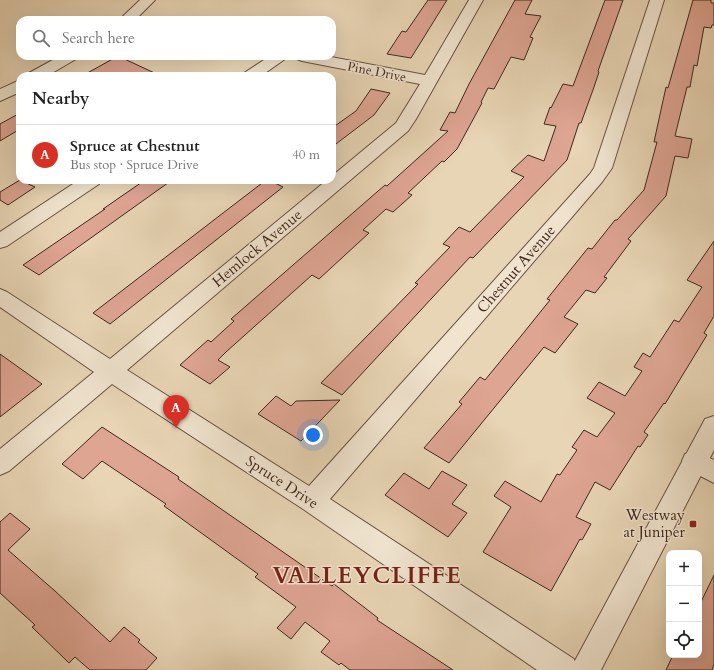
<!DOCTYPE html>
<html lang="en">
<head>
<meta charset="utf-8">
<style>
  :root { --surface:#fff; --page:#f2f2f2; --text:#222; --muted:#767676; --line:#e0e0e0; --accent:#d93025 }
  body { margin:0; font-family:Cardo,serif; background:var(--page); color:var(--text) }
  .controls { position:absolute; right:12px; bottom:12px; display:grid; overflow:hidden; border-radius:8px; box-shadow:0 4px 16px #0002 }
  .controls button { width:36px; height:36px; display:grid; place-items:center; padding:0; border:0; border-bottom:1px solid var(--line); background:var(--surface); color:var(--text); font:20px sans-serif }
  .you { position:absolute; left:313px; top:435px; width:14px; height:14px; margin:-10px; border:3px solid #fff; border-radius:50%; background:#1a73e8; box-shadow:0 0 0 6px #1a73e833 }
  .badge { display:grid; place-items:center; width:26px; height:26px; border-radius:50%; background:var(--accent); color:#fff; font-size:13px; font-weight:700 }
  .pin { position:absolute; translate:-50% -33px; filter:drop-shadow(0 1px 2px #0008) }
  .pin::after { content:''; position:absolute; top:21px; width:14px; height:12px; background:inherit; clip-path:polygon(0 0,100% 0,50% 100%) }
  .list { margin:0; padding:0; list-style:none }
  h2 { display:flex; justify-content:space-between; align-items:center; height:52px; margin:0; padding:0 16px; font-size:17px }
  h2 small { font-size:13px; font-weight:400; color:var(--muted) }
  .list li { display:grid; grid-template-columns:26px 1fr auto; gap:12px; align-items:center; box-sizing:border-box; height:60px; padding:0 16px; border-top:1px solid var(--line) }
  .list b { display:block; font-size:15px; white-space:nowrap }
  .list p { margin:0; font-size:13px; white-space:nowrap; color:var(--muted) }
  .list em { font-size:13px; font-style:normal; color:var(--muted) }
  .icon { flex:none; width:22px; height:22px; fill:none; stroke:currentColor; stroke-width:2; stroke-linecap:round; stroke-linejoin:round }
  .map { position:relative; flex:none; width:714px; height:670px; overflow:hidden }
  .search { position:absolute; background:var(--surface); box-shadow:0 4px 16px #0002; left:16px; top:16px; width:320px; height:44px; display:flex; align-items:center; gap:10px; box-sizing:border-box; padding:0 14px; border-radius:12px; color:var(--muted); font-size:15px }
  .panel { position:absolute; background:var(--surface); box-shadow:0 4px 16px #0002; left:16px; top:72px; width:320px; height:112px; border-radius:12px }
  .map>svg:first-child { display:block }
  .building { fill:#dea593; stroke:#40271e }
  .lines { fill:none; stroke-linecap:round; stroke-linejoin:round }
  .minor-casing { stroke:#6a5244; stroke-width:2 }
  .tertiary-casing { stroke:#6a5244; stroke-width:2 }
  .minor { fill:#f0e4cf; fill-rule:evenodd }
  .tertiary { fill:#f0e4cf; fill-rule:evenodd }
  .poi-dot { fill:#8f2418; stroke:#f0e4cf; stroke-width:1.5 }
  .labels { text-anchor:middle; stroke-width:3; stroke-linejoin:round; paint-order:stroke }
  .far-street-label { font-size:13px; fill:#40271e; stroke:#f0e4cf }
  .street-label { font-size:15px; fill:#40271e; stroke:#f0e4cf }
  .poi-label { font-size:15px; fill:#40271e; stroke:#f0e4cf; text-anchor:end }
  .near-district-label { font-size:23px; font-weight:bold; letter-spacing:1px; fill:#7a1f14; stroke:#f0e4cf }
</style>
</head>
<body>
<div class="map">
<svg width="714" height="670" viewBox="0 0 714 670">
  <rect width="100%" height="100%" fill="#e8d5b5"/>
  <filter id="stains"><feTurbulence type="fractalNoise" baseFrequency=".005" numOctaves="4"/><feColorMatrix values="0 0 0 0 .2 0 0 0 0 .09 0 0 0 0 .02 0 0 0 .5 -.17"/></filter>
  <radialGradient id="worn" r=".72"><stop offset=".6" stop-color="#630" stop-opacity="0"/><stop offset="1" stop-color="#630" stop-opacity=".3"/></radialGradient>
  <g class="building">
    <polygon points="428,0 447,0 411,58 387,54 402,31 406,32"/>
    <polygon points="515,0 532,0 525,14 541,16 530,37 533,38 524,60 511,57 494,89 488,88 481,102 482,103 457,149 444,162 442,161 408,193 412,195 393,212 386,209 363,230 369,233 319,279 312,275 226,352 218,360 230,367 210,384 180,365 208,340 211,342 234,321 231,319 385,185 387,186 448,131 440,130 450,112 455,113 469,84"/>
    <polygon points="605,0 623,0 598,71 599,72 594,87 581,123 579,123 567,160 473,258 470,257 342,395 321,383 418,284 415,283 450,247 443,244 459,227 470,232 524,177 511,171 528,155 544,161 556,126 544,124 550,107 551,108 563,84 573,86"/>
    <polygon points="693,0 711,0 711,3 714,3 714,25 712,25 711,28 704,27 697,66 694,65 690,87 687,87 675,136 692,139 688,158 675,156 666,196 628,239 631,241 604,277 607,278 595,293 586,290 564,317 578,324 555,353 544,347 449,463 424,448 462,404 459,402 480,377 485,380 521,336 550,300 547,299 588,248 592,249 615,220 617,220 644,190 657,142 654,142 666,87 668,88"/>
    <polygon points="118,56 161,76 82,76"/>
    <polygon points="371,89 390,93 374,115 332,147 332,128 356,111"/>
    <polygon points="20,113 20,129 0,141 0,124"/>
    <polygon points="20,180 35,187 8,205 0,200 0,192"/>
    <polygon points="145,180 172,180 39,275 23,265 105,209 103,209"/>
    <polygon points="266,180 269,180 283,187 110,324 93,313"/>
    <polygon points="714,241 714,316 704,333 707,335 665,404 664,403 644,432 648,435 640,447 638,446 610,490 595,482 576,517 591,524 582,540 580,539 551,591 483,552 511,507 494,496 505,481 541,502 557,474 560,475 577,450 572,447 584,430 597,437 615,413 587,398 599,382 625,396 642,371 634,367 643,353 650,357 674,320 679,322 702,287 687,280"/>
    <polygon points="0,354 42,384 0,417"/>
    <polygon points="276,396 291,406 296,401 340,400 301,441 258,414"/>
    <polygon points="102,427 179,477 178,479 332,586 334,584 378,618 377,620 453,670 350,670 341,663 339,665 321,652 330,641 305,622 291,639 277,628 296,607 255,577 258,574 164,506 166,504 102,461 83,479 62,464"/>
    <polygon points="442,471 467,485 452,504 467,513 448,537 385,495 404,473 429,489"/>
    <polygon points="10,513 30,529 8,550 55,591 110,642 124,627 140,640 138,642 157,658 146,670 90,670 75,657 69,663 32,627 35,625 0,593 0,522"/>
    <polygon points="714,575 714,664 712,670 666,670 673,655 699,655 699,606"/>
  </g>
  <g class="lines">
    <g class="minor-casing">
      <g id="minor">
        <polygon points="140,0 155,0 135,20 119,20"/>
        <polygon points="469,0 483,0 416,119 408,131 127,370 309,486 590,174 594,168 650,0 664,0 612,168 602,182 330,499 574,659 578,670 537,670 303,509 112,384 9,471 0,475 0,449 94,372 0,307 0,289 7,292 110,359 327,180 332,180 332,176 396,123 420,84 302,61 297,59 294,56 326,56 425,75"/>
        <polygon points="60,56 79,56 76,59 47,76 27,76 29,73"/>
        <polygon points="270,56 288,56 285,59 261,76 242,76 244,73"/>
        <polygon points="20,80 20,92 0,101 0,89"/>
        <polygon points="79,180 101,180 99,184 7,246 0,248 0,232"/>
        <polygon points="694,451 714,460 714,483 685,468 682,461 685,454"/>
      </g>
    </g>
    <g class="tertiary-casing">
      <polygon id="tertiary" points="714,416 714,450 601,670 570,670 705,419"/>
    </g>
    <use href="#minor" class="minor"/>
    <use href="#tertiary" class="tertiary"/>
  </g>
  <rect class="poi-dot" x="689" y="520" width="8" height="8" rx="2"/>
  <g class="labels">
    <g class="far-street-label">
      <text transform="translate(377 71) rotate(11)" y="5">Pine Drive</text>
    </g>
    <g class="street-label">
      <text transform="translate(257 248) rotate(-40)" y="5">Hemlock Avenue</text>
      <text transform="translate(516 269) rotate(-49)" y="5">Chestnut Avenue</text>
      <text transform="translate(282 482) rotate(33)" y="5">Spruce Drive</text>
    </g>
    <g class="poi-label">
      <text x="685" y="520">Westway<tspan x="685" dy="17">at Juniper</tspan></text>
    </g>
    <g class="near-district-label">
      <text x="367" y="583">VALLEYCLIFFE</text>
    </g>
  </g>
  <rect width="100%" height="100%" filter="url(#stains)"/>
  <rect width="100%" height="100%" fill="url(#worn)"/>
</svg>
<div class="controls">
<button>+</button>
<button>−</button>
<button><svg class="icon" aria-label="locate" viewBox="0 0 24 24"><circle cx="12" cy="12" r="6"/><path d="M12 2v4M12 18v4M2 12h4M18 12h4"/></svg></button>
</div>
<div class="you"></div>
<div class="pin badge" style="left:176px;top:428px">A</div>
<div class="search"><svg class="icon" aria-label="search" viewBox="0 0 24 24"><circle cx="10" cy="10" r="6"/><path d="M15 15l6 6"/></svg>Search here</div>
<section class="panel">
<h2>Nearby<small></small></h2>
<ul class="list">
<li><span class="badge">A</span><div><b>Spruce at Chestnut</b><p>Bus stop · Spruce Drive</p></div><em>40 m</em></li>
</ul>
</section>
</div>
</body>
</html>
